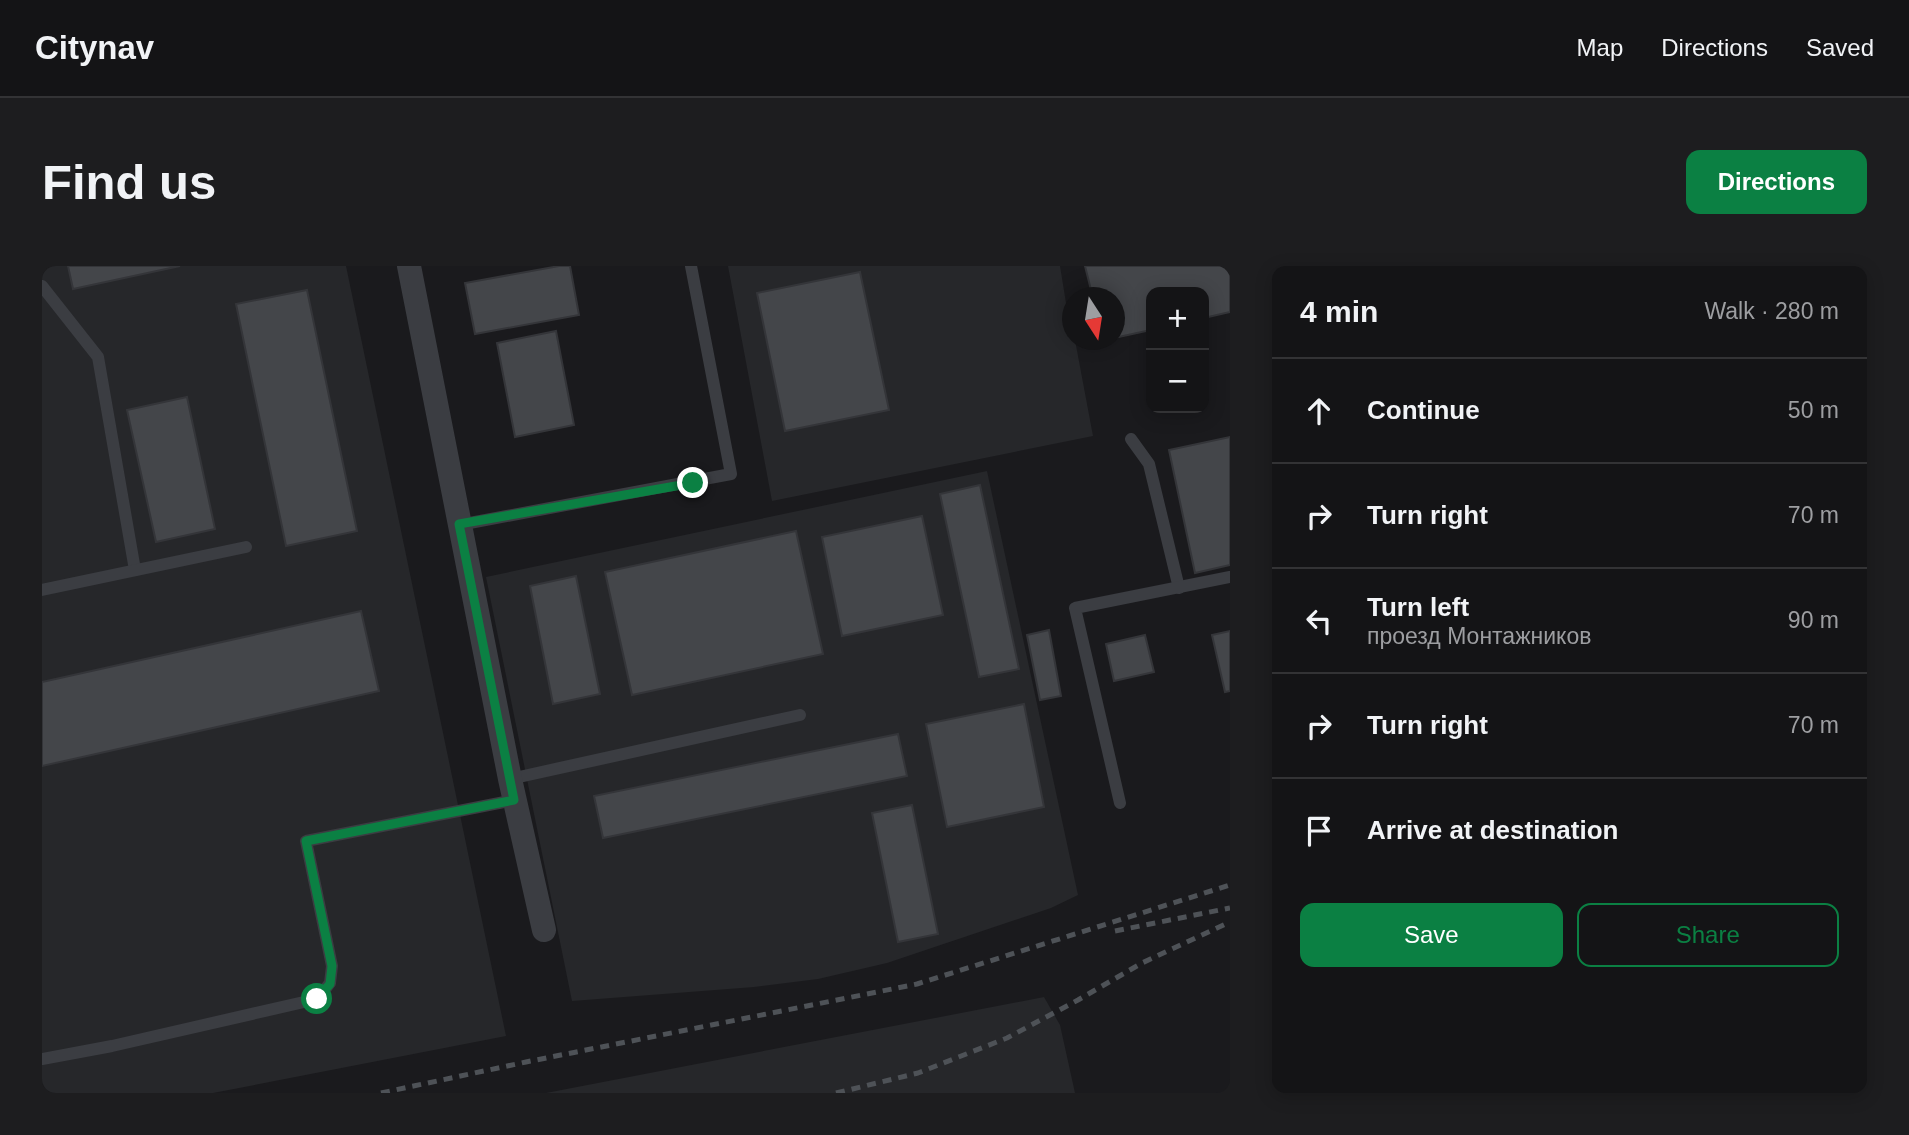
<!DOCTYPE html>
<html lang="en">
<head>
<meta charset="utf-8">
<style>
  :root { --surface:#141416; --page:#1d1d1f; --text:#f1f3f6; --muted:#9d9ea1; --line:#333335; --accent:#0b8043 }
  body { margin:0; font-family:Arial,sans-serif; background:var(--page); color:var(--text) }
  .controls { position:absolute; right:21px; top:21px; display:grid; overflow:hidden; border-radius:14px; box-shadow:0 4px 18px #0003 }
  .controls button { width:63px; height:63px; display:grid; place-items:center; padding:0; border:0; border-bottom:2px solid var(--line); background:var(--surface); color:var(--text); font:35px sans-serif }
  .compass { position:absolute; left:1020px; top:21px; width:63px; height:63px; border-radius:50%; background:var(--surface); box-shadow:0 4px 18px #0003; rotate:168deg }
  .stop { position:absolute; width:21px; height:21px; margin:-16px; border:5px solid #0b8043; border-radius:50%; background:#fff }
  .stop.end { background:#0b8043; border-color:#fff; box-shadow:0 2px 7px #0008 }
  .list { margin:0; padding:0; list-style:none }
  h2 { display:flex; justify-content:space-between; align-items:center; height:91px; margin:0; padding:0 28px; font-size:30px }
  h2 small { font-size:23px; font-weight:400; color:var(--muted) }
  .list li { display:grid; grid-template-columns:46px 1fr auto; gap:21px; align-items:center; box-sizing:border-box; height:105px; padding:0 28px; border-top:2px solid var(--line) }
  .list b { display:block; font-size:26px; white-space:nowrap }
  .list p { margin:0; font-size:23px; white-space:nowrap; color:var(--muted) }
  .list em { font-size:23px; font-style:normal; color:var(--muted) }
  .actions { display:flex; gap:14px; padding:21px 28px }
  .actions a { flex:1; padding:16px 0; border:2px solid var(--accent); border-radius:14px; text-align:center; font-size:24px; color:var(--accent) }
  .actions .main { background:var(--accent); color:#fff }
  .icon { flex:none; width:38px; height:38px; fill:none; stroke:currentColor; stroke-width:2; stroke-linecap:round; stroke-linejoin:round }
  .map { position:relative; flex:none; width:1188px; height:827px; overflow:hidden; border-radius:14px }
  header { display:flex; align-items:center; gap:42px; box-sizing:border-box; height:98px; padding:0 35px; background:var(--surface); border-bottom:2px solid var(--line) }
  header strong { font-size:33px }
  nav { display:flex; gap:38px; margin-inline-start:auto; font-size:24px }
  .intro { display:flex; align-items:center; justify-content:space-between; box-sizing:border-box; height:168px; padding:0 42px }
  h1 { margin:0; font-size:49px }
  .button { padding:18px 32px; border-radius:14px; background:var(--accent); color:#fff; font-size:24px; font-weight:700 }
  main { display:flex; gap:42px; padding:0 42px }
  aside { flex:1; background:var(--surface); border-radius:14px; box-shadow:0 4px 18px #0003 }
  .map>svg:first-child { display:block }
  .built { fill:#26272a }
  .building { fill:#44464a; stroke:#343539; stroke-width:2 }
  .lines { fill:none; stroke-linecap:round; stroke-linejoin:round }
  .service { stroke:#3b3d42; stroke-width:12 }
  .minor { stroke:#3b3d42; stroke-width:24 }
  .rail { stroke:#4e5257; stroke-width:5; stroke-dasharray:9 7; stroke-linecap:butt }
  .route { stroke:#0b8043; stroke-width:9 }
</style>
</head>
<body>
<header>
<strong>Citynav</strong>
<nav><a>Map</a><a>Directions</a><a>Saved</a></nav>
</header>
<div class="intro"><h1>Find us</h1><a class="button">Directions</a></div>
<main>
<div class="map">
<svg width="1188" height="827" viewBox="0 0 1188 827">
  <rect width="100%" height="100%" fill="#1a1a1d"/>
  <g class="built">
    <polygon points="0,0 304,0 464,770 171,827 0,827"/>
    <polygon points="686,0 1018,0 1030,74 1033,74 1051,170 730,235"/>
    <polygon points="945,205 1036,629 1009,642 845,697 776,713 712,721 530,735 444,311"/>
    <polygon points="1002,731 1018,759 1033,827 504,827"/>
  </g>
  <g class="building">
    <polygon points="26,0 138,0 31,23"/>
    <polygon points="517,0 528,0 537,49 433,68 423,17"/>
    <polygon points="1043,0 1188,0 1188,46 1162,52 1162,26 1109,26 1109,64 1072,72 1072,32 1051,32"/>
    <polygon points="818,6 847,144 743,165 715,27"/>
    <polygon points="265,24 315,265 244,280 194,38"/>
    <polygon points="514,65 532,159 473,171 455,77"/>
    <polygon points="145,131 173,263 114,276 85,144"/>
    <polygon points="1188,171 1188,299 1153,307 1127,184"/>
    <polygon points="938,219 977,403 937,411 898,228"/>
    <polygon points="880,250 901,349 800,370 780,271"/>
    <polygon points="754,265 781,388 590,429 563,306"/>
    <polygon points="534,310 558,428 511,438 488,320"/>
    <polygon points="319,345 337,425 0,500 0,416"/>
    <polygon points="1007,364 1019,430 998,434 985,369"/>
    <polygon points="1188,365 1188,425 1183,426 1170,369"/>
    <polygon points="1103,369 1112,406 1072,415 1064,378"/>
    <polygon points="982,438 1002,541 905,561 884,458"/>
    <polygon points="856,468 865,510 561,572 552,530"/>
    <polygon points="870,539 896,668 856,676 830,547"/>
  </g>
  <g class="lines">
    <g class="service">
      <polyline points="0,20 56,91 93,304"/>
      <polyline points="1089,173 1107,198 1137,322"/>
      <polyline points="417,259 689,208 649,0"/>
      <polyline points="0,324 204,281"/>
      <polyline points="468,513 758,449"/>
      <polyline points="1078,537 1033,342 1188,311"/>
      <polyline points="0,793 70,780 275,733 288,717 290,700 264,575 472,534"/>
    </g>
    <polyline class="minor" points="367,0 468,513 502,664"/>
    <g class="rail">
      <polyline points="1073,665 1188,642"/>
      <polyline points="339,827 484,796 875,718 1188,619"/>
      <polyline points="794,827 876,807 965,772 1036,734 1100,697 1188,656"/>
    </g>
  </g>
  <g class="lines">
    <polyline class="route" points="275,733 288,718 290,700 264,575 472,534 417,258 651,217"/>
  </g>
</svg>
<div class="controls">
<button>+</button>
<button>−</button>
</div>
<svg class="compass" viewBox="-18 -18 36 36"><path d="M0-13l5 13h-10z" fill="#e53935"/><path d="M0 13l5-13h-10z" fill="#9d9ea1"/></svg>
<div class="stop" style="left:275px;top:733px"></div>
<div class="stop end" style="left:651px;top:217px"></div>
</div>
<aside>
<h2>4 min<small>Walk · 280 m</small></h2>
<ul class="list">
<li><svg class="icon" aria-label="ahead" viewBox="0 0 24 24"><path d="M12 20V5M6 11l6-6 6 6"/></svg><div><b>Continue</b></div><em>50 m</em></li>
<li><svg class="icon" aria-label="right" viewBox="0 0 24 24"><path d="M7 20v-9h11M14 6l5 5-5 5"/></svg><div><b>Turn right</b></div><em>70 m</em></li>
<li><svg class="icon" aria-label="left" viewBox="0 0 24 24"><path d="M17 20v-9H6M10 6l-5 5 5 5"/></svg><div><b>Turn left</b><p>проезд Монтажников</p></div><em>90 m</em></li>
<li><svg class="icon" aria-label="right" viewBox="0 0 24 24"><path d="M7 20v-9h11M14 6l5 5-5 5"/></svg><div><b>Turn right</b></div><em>70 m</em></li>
<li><svg class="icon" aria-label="arrive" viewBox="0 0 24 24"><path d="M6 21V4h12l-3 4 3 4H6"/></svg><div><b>Arrive at destination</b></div></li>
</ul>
<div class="actions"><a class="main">Save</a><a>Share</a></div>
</aside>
</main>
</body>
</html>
